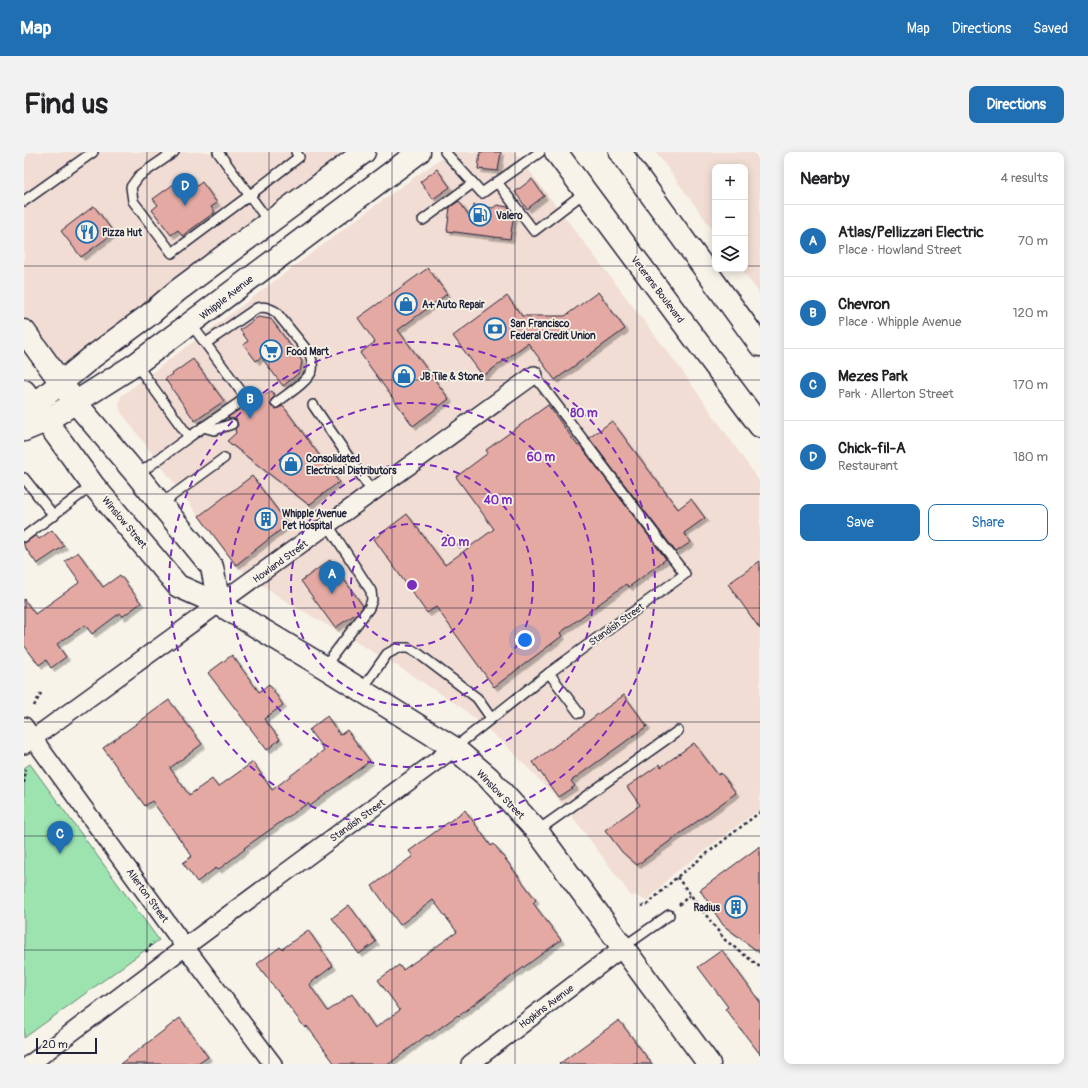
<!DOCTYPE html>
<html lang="en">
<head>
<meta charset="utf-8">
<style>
  :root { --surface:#fff; --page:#f2f2f2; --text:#202124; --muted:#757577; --line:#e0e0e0; --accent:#1f6fb2 }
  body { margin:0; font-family:Pangolin,sans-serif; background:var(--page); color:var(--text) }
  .controls { position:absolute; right:12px; top:12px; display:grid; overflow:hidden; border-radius:8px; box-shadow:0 2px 10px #0003 }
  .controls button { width:36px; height:36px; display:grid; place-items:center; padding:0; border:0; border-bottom:1px solid var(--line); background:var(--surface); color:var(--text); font:20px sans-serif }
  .scale { position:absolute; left:12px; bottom:10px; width:61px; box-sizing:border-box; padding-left:4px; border:2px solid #22223b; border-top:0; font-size:11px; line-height:14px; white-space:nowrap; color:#22223b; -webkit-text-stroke:3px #f7f3e8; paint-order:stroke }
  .you { position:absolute; left:501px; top:488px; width:14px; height:14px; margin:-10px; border:3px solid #fff; border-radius:50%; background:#1a73e8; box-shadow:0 0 0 6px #1a73e833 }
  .badge { display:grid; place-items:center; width:26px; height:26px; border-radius:50%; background:var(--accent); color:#fff; font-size:13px; font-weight:700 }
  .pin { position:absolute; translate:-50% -33px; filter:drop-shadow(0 1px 2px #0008) }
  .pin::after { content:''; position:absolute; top:21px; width:14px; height:12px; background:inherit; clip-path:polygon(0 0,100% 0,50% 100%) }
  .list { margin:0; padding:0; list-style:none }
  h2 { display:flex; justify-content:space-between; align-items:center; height:52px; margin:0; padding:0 16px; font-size:17px }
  h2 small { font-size:13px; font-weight:400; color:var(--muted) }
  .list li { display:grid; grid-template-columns:26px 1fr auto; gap:12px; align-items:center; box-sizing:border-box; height:72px; padding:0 16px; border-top:1px solid var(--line) }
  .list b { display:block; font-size:15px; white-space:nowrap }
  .list p { margin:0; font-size:13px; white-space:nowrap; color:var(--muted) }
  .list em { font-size:13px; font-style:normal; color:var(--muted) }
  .actions { display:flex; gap:8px; padding:12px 16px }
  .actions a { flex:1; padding:9px 0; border:1px solid var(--accent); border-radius:8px; text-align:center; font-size:14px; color:var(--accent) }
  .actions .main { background:var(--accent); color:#fff }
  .icon { flex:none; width:22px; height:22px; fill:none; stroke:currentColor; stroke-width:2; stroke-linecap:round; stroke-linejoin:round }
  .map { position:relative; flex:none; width:736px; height:912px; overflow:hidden; border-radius:8px }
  header { display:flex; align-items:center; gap:24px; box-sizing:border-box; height:56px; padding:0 20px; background:var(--accent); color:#fff }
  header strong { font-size:19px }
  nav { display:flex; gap:22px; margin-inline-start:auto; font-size:14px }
  .intro { display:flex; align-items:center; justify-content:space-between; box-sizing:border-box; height:96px; padding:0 24px }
  h1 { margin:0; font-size:28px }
  .button { padding:10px 18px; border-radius:8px; background:var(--accent); color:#fff; font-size:14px; font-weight:700 }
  main { display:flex; gap:24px; padding:0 24px }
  aside { flex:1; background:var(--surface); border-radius:8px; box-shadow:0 2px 10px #0003 }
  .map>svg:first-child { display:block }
  .built { fill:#f1ddd3 }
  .green { fill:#9de3af; stroke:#608275 }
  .building { fill:#e4a9a3; stroke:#22223b; filter:url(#shadow) }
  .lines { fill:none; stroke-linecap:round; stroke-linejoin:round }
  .lane-casing { stroke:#22223b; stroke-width:12 }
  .street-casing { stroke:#22223b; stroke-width:20 }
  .secondary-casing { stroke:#22223b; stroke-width:25 }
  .primary-casing { stroke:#22223b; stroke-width:25 }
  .path { stroke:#22223b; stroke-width:2.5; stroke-dasharray:3 3; stroke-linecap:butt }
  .lane { stroke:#f7f3e8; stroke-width:9 }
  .street { stroke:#f7f3e8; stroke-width:17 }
  .secondary { stroke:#f7f3e8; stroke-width:22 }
  .primary { stroke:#f7f3e8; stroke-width:22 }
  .grid { fill:none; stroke:#22223b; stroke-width:1; stroke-opacity:0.55 }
  .ring { fill:none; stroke:#7b2cbf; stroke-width:2; stroke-dasharray:7 5 }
  .labels { text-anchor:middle; stroke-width:3.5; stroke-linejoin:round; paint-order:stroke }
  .poi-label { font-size:10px; font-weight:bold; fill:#22223b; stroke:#f7f3e8; text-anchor:start }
  .street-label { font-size:10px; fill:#22223b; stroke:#f7f3e8 }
  .centre { fill:#7b2cbf; stroke:#f7f3e8; stroke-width:2 }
  .ring-label { font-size:12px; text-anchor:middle; font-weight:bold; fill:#7b2cbf; stroke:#f7f3e8; stroke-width:3.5; stroke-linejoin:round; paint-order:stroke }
</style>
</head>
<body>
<header>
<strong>Map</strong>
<nav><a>Map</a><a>Directions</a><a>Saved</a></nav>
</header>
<div class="intro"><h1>Find us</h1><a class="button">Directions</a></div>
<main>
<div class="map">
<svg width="736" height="912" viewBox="0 0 736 912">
  <defs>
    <filter id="shadow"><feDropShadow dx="3.5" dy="3.5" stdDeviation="0" flood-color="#0004"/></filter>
  </defs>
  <rect width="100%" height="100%" fill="#f7f3e8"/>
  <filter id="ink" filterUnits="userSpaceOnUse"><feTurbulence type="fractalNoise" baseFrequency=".025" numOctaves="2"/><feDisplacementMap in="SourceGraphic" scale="8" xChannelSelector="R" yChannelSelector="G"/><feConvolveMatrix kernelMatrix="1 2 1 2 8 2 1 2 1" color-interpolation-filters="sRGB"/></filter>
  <g filter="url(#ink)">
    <g class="built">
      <polygon points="0,0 340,0 36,231 0,179"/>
      <polygon points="426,0 491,0 656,216 736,330 736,657 648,723 623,749 610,743 608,745 558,677 534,647 482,593 437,555 375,515 260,448 212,414 97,260 95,253 97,244 360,47"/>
      <polygon points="632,0 736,0 736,142 717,117 721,117 721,15 691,15 691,81"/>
    </g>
    <polygon class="green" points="6,612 135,788 0,886 0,616"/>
    <g class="building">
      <polygon points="456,0 477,0 474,19 454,17"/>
      <polygon points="413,17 426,35 409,47 396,30"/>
      <polygon points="161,24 170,36 178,30 193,51 187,55 191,60 158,84 154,78 147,83 128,58 134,53 129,47"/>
      <polygon points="508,27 520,44 503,57 491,40"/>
      <polygon points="435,49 448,68 450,53 469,56 473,53 484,55 490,62 486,87 423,79 426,55"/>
      <polygon points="70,54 90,81 57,105 37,79"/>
      <polygon points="404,116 423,142 374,178 425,247 389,274 336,201 351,190 334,166"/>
      <polygon points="574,140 601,177 531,228 504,191 459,224 429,184 483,144 498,164 541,164"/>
      <polygon points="234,165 247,167 278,209 276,220 259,234 237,205 232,209 220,193 224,189 216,178"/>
      <polygon points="169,207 200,249 171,269 141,227"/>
      <polygon points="248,239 251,244 247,248 247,254 252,257 259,254 315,330 285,353 203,289 212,281 211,277 214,273 212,267 205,267 204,265 226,250"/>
      <polygon points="524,253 554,294 556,293 642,407 605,435 602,432 536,481 538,484 470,535 412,455 403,461 350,387 383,362 421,413 470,377 432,325 464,301 462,298"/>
      <polygon points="588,269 654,357 667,347 681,366 660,381 667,390 652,400 565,286"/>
      <polygon points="228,324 264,372 212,413 175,364"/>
      <polygon points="28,378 40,394 13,412 0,394 0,391 12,383 15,387"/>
      <polygon points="54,400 79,435 96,423 117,451 98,465 96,461 68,482 61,473 33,492 42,505 27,516 22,508 15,513 0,493 0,447 11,462 56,430 41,409"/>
      <polygon points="306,408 339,454 336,459 311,476 277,429"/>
      <polygon points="736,409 736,477 704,432"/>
      <polygon points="208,503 235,540 245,532 259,553 240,567 256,587 243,598 184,521"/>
      <polygon points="600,543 623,574 547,629 551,634 534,645 509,610"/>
      <polygon points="145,548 178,592 146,616 165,643 188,627 194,635 229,610 248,638 300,598 285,578 303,564 316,583 323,578 346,609 286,654 284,651 220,696 221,697 194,718 192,716 173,730 159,711 168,704 128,649 121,654 79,596"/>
      <polygon points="670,591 694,623 697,621 712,641 613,713 598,700 581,678 616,653 603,635 636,612 637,615"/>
      <polygon points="441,658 467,694 470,692 512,748 509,751 537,788 466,840 435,864 434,863 405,884 403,883 365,912 311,912 283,874 281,876 233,812 256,795 258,797 284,778 309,814 285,832 304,859 328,842 351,876 376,858 354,828 375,813 379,818 433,780 409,748 376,773 348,734 389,704 385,699"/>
      <polygon points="736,694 736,801 699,773 676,738"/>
      <polygon points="325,753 352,790 335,802 308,766"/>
      <polygon points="698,798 736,850 736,902 701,857 704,855 674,815"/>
      <polygon points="156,866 184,905 174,912 96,912"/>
      <polygon points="595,868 628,912 535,912"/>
    </g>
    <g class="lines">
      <g class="lane-casing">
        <g id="lane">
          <polyline points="150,0 115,24 107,35 109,49 148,101 226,43 275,5 272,0"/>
          <polyline points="194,0 245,70"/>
          <polyline points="421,0 458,41 516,0"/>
          <polyline points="473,30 510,79 561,40"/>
          <polyline points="0,49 69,0"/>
          <polyline points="399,68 449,31"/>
          <path d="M182,191L233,156C241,154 245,156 252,160L286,202C288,208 289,213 288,218C284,230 262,243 252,251"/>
          <polyline points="112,212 165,285"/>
          <polyline points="289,253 349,341"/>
          <polyline points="179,275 190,278 208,272"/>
          <polyline points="113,323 165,285 222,246 167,172"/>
          <polyline points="0,326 30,364"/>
          <polyline points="137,352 200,306"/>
          <polyline points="0,385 69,333"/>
          <polyline points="300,515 345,456 348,448 347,439 304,373"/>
          <polyline points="525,521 555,561"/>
          <polyline points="337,539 363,502 374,496 384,496 395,502 453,546 467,566"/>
          <polyline points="430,596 525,521 661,422 510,223"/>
          <polyline points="513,679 654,579"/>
          <polyline points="598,796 645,763"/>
        </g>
      </g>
      <g class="street-casing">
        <g id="street">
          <polyline points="0,574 161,795 249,912"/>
          <polyline points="0,593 510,223"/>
          <polyline points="6,912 161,795 430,596"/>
          <polyline points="446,912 598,796"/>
        </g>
      </g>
      <g class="secondary-casing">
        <g id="secondary">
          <polyline points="0,179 51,250 113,323 188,415 195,452"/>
          <polyline points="0,239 69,333 154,434 195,452 300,515 430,596 464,625 513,679 685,912"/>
          <polyline points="3,265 10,253 67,206 125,163 153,139 340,0"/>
          <polyline points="0,278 22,269 112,212 395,0"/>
        </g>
      </g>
      <g class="primary-casing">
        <g id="primary">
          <polyline points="532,0 736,274"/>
          <polyline points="596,0 736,193"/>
        </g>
      </g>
      <g class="path">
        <polyline points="10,554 17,541"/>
        <polyline points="0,631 1,618"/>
        <polyline points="653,725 701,788 736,815"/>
        <polyline points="655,753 666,743"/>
        <polyline points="617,754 624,752 653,725 736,660"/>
        <polyline points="122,800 129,790"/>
      </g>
      <use href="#lane" class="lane"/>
      <use href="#street" class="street"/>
      <use href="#secondary" class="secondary"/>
      <use href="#primary" class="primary"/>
    </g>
  </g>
  <path class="grid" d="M123,0V912M245,0V912M368,0V912M491,0V912M613,0V912M0,114H691M721,114H736M0,228H736M0,342H736M0,456H736M0,570H736M0,684H736M0,798H736"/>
  <g class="ring">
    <circle cx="388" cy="433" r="61"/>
    <circle cx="388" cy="433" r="121"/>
    <circle cx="388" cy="433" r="182"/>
    <circle cx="388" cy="433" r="243"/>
  </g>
  <defs>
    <g id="fuel-ring" transform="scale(1.15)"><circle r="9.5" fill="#f7f3e8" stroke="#1f6fb2" stroke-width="1.5"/><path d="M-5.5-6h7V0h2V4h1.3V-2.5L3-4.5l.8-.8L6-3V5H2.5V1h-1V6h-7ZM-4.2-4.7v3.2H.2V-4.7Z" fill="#1f6fb2"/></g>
    <g id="restaurant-ring" transform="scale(1.15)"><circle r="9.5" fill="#f7f3e8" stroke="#1f6fb2" stroke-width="1.5"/><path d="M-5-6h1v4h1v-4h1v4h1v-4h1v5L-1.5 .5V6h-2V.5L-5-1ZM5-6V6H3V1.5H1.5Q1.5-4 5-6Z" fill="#1f6fb2"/></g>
    <g id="shop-ring" transform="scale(1.15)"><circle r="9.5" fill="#f7f3e8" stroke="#1f6fb2" stroke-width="1.5"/><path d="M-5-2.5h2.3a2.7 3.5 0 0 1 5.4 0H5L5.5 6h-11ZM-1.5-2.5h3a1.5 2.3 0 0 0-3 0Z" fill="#1f6fb2"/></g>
    <g id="bank-ring" transform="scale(1.15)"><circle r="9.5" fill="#f7f3e8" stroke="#1f6fb2" stroke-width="1.5"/><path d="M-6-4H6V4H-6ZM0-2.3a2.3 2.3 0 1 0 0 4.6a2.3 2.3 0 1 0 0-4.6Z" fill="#1f6fb2"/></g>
    <g id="supermarket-ring" transform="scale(1.15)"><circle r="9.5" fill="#f7f3e8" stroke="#1f6fb2" stroke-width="1.5"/><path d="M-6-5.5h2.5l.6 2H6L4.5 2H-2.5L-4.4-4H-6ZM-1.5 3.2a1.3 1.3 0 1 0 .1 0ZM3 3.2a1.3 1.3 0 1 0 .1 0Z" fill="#1f6fb2"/></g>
    <g id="building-ring" transform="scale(1.15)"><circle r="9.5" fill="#f7f3e8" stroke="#1f6fb2" stroke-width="1.5"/><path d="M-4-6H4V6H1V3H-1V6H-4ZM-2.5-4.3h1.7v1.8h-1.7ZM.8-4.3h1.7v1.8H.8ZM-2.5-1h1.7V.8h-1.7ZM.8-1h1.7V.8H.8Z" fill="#1f6fb2"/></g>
  </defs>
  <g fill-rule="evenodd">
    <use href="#fuel-ring" x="456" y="63"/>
    <use href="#restaurant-ring" x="63" y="80"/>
    <use href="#shop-ring" x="382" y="152"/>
    <use href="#bank-ring" x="471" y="177"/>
    <use href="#supermarket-ring" x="247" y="199"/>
    <use href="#shop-ring" x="380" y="224"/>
    <use href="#shop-ring" x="267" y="312"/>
    <use href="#building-ring" x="242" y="367"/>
    <use href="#building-ring" x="712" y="755"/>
  </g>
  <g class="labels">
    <g class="poi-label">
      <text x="472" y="67">Valero</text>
      <text x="78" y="84">Pizza Hut</text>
      <text x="398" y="156">A+ Auto Repair</text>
      <text x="486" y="175">San Francisco<tspan x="486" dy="12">Federal Credit Union</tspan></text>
      <text x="262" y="203">Food Mart</text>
      <text x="396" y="228">JB Tile &amp; Stone</text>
      <text x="282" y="310">Consolidated<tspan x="282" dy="12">Electrical Distributors</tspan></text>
      <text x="258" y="365">Whipple Avenue<tspan x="258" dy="12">Pet Hospital</tspan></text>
      <text x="696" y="759" text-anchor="end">Radius</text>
    </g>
    <g class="street-label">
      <text transform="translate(634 137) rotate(53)" y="4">Veterans Boulevard</text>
      <text transform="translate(202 145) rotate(-38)" y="4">Whipple Avenue</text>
      <text transform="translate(101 370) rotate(50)" y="4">Winslow Street</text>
      <text transform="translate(256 409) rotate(-36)" y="4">Howland Street</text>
      <text transform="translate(592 472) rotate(-36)" y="4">Standish Street</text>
      <text transform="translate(477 642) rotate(46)" y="4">Winslow Street</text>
      <text transform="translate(333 668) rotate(-36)" y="4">Standish Street</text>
      <text transform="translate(124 743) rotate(54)" y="4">Allerton Street</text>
      <text transform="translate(522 854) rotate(-37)" y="4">Hopkins Avenue</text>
    </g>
  </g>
  <circle cx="388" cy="433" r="6" class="centre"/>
  <g class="ring-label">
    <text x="560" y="265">80 m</text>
    <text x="517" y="309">60 m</text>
    <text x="474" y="352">40 m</text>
    <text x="431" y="394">20 m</text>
  </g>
</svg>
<div class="controls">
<button>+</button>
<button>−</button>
<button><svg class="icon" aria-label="layers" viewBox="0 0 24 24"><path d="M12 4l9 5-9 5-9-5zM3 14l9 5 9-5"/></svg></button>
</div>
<div class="scale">20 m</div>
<div class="you"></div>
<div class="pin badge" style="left:308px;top:442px">A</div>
<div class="pin badge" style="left:226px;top:267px">B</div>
<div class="pin badge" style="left:36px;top:702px">C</div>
<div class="pin badge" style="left:161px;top:54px">D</div>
</div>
<aside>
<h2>Nearby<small>4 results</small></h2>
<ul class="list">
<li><span class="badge">A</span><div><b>Atlas/Pellizzari Electric</b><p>Place · Howland Street</p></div><em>70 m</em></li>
<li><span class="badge">B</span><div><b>Chevron</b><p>Place · Whipple Avenue</p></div><em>120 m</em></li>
<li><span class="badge">C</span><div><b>Mezes Park</b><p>Park · Allerton Street</p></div><em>170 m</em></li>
<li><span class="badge">D</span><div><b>Chick-fil-A</b><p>Restaurant</p></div><em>180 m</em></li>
</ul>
<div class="actions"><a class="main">Save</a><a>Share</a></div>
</aside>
</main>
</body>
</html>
